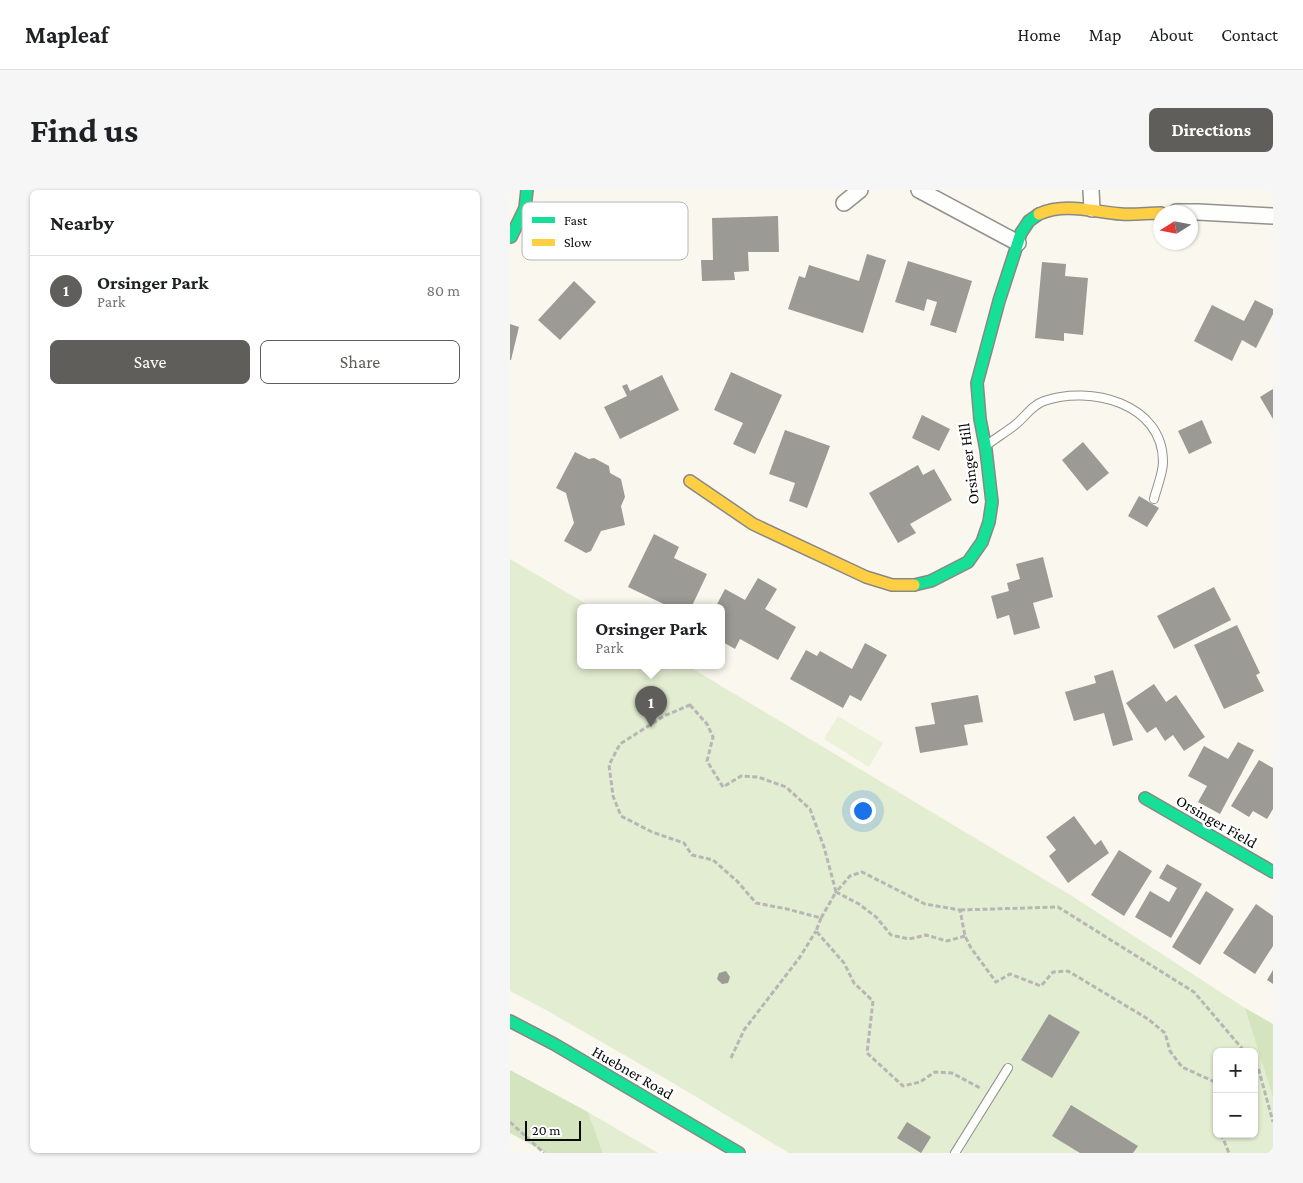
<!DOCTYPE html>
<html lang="en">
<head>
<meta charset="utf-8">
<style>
  :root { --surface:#fff; --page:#f6f6f6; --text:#202124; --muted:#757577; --line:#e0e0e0; --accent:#5f5e5b }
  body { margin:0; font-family:"Crimson Pro",serif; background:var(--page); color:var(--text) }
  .controls { position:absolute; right:15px; bottom:15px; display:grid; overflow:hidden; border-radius:8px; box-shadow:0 1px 4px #0004 }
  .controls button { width:45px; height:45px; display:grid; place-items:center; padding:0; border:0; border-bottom:1px solid var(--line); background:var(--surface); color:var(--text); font:25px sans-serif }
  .compass { position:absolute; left:643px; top:15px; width:45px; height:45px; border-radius:50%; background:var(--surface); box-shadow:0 1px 4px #0004; rotate:259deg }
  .scale { position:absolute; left:15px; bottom:12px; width:56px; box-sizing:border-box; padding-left:5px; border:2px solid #0b0b0b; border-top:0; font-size:14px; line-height:18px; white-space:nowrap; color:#0b0b0b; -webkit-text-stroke:4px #fff; paint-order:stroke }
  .you { position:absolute; left:352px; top:620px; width:18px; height:18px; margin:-12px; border:4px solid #fff; border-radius:50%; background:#1a73e8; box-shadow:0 0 0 8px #1a73e833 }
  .badge { display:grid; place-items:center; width:32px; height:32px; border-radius:50%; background:var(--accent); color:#fff; font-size:16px; font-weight:700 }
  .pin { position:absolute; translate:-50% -41px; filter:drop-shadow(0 1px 2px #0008) }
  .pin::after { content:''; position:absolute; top:26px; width:18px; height:15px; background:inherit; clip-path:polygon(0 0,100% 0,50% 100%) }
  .popup { position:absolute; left:67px; top:414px; width:148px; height:65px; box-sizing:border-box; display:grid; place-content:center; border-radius:8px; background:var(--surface); filter:drop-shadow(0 1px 4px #0005); font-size:16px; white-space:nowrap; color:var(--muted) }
  .popup b { font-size:19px; color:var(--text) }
  .popup::after { content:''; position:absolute; left:50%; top:100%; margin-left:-10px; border:10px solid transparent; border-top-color:var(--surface) }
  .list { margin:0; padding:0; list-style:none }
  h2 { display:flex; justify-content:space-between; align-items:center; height:65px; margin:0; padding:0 20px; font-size:21px }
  h2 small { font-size:16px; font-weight:400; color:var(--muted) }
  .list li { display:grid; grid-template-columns:32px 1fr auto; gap:15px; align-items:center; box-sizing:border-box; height:70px; padding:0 20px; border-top:1px solid var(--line) }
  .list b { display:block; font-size:19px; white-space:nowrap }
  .list p { margin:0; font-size:16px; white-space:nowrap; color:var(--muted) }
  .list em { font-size:16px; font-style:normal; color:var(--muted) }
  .actions { display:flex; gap:10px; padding:15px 20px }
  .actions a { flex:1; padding:11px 0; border:1px solid var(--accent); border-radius:8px; text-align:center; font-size:18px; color:var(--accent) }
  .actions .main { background:var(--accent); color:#fff }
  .map { position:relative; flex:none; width:763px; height:963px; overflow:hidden; border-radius:8px }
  header { display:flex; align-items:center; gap:30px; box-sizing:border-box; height:70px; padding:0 25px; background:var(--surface); border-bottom:1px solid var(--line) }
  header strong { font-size:24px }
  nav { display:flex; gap:28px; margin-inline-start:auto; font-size:18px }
  .intro { display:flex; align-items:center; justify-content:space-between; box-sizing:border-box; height:120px; padding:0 30px }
  h1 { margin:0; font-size:35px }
  .button { padding:12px 22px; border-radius:8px; background:var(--accent); color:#fff; font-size:18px; font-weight:700 }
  main { display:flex; gap:30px; padding:0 30px }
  aside { flex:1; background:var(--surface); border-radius:8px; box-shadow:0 1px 4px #0004 }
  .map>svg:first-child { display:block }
  .green { fill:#e3edd1; fill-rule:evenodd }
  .forest { fill:#d4e4bf }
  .pitch { fill:#ecf2da }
  .building { fill:#9c9a95 }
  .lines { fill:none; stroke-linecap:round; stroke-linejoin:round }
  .lane-casing { stroke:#93918e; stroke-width:10 }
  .street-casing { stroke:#93918e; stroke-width:18 }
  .fast-casing { stroke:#898884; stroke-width:14 }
  .slow-casing { stroke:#898884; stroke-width:14 }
  .path { stroke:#b7b6b5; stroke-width:3; stroke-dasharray:5 2.5; stroke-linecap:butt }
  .lane { stroke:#fefefd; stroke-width:8 }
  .street { stroke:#fefefd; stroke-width:15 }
  .fast { stroke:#16e098; stroke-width:11 }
  .slow { stroke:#ffcf43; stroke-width:11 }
  .labels { text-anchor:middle; stroke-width:5; stroke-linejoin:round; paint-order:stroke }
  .street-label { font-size:16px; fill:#0b0b0b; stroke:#fff }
  .key { fill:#fff; stroke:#b6b6b6; stroke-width:1 }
  .key-label { font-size:14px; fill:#0b0b0b }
</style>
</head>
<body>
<header>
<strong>Mapleaf</strong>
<nav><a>Home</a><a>Map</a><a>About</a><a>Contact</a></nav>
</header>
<div class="intro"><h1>Find us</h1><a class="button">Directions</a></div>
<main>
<aside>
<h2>Nearby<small></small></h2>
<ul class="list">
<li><span class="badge">1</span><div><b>Orsinger Park</b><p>Park</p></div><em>80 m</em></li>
</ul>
<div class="actions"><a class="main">Save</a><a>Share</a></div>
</aside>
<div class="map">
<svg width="763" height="963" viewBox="0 0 763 963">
  <rect width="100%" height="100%" fill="#faf7ef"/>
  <g class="green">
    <path d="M0,369L83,418H71V476H178L562,706L763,836V963H279L168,896L36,820L0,801ZM707,862H744V944H707Z"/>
    <polygon points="78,922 148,963 93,963"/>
  </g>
  <g class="forest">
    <polygon points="735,818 763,834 763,907"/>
    <polygon points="0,880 78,922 93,963 36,963 0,943"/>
  </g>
  <polygon class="pitch" points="328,526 373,553 359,577 314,549"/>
  <g class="building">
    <polygon points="68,14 116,16 114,58 78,56 79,39 66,38"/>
    <polygon points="268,26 269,62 238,62 239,81 224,82 225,90 192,91 191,70 203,70 202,28"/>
    <polygon points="357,64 376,70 353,143 278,119 289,86 295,88 299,75 349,91"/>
    <polygon points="398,71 462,91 446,143 420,135 427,112 417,109 414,121 385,112"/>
    <polygon points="532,72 556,74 555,86 578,88 573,145 554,143 554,151 525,148"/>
    <polygon points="64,91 86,112 50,150 28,130"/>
    <polygon points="745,110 763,119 763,124 746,158 732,150 722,171 684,151 702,115 734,131"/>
    <polygon points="0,134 9,137 1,170 0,170"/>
    <polygon points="221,182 272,205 245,264 223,254 233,233 204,220"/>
    <polygon points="152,185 169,220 110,249 94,217 117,206 112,196 117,194 120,201"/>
    <polygon points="763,199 763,229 750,207"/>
    <polygon points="412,225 440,239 429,261 402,248"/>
    <polygon points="692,230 702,253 679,264 668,241"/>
    <polygon points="275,240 320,256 297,318 279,311 285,293 259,284"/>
    <polygon points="573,252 599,283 577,301 552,270"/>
    <polygon points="65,262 79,269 84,268 99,276 100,283 111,289 115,307 111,316 115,335 91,341 81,361 76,363 54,351 64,333 56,303 46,298"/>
    <polygon points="408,275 413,285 424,279 442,310 400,334 406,343 388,353 359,303"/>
    <polygon points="629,306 649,318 637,337 618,326"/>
    <polygon points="144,344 169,357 164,368 197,384 181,418 162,418 118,397"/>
    <polygon points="533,367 543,407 523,413 530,438 504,445 499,425 487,429 481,406 499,401 497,393 510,389 506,374"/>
    <polygon points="248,388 267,399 255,419 286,437 268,470 230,449 225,459 211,451 211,418 205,418 215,399 235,410"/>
    <polygon points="704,397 721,430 664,459 647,426"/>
    <polygon points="727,435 750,483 746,485 754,501 714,519 684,455"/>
    <polygon points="355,453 377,465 351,511 340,505 333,518 280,489 296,460 307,466 310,461 342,479"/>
    <polygon points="603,480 623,550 603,556 594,523 564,531 555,502 586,493 584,486"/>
    <polygon points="644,494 656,512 666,505 695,547 674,561 663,545 655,551 646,537 637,543 616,513"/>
    <polygon points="468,505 473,532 454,535 458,555 410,563 405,537 425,534 421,513"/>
    <polygon points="728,552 744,560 710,624 688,612 697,596 678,586 694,556 718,569"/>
    <polygon points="749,570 763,578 763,619 757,629 743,621 739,627 721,616"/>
    <polygon points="564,626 585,655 591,650 599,663 558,693 539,666 546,660 536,647"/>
    <polygon points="609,660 642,681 614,726 581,705"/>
    <polygon points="657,674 692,694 661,748 625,727 640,701 659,712 667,698 649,688"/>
    <polygon points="696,701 724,719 690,775 662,757"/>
    <polygon points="746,714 763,726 763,756 745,784 713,763"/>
    <polygon points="763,780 763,794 757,790"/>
    <polygon points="216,781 220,787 218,793 212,794 207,789 209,783"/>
    <polygon points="539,824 570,842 542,888 511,870"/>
    <polygon points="561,915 628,956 623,963 570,963 542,946"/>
    <polygon points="397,932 421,947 411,963 387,948"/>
  </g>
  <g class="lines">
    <g class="lane-casing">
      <g id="lane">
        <path d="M477,255C486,248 496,242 505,235C515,227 522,215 534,211C580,195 653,213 653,272C653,283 647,297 644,309"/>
        <polyline points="445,963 498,878"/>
      </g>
    </g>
    <g class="street-casing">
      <g id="street">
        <polyline points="409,0 508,53"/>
        <polyline points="581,0 582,19"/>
        <polyline points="334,13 350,0"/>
        <polyline points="666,22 688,22 763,26"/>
      </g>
    </g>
    <g class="fast-casing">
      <g id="fast">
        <polyline points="1,47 15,18 17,0"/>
        <polyline points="404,395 421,391 458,372 472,352 479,332 482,312 476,260 470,229 467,193 489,111 511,43 519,31 529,24"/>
        <polyline points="635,608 763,682"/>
        <polyline points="0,831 44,854 229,963"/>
      </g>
    </g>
    <g class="slow-casing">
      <g id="slow">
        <path d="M529,24C555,12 584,22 611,24C624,25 638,23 651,23"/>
        <polyline points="180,291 243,334 356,387 382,395 404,395"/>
      </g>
    </g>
    <g class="path">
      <polygon points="180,515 197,534 203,547 197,571 213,597 231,586 248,587 276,597 300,619 314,657 326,702 311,728 277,719 246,713 227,691 203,670 182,665 174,653 142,642 111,626 103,606 99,575 110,554 154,526"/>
      <polyline points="450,720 548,717 684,802 735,862"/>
      <polyline points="311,728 306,741 334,773 344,793 363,811 357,863 393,896 410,892 425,882 442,883 472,899"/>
      <polyline points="455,746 437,751 416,745 399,749 381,745 366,727 349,714 326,702 340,686 352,682 415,714 450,720 455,746 461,758 486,792 500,784 531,796 543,782 558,781 638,829 655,843 660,861 672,877 707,893"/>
      <polyline points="221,868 234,840 290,767 306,741"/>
      <polyline points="744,873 748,877 763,932"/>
      <polyline points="0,932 34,963"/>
      <polyline points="711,944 719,963"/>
    </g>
    <use href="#lane" class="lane"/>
    <use href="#street" class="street"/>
    <use href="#fast" class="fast"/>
    <use href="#slow" class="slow"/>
  </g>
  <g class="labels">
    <g class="street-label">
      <text transform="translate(458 274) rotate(-97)" y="6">Orsinger Hill</text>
      <text transform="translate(707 631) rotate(30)" y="6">Orsinger Field</text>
      <text transform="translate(123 882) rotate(30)" y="6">Huebner Road</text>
    </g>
  </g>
  <rect x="12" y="12" width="166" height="58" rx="8" class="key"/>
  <rect x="22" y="27" width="23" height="6" fill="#16e098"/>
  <rect x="22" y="49" width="23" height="7" fill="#ffcf43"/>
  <g class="key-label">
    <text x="54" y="35">Fast</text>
    <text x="54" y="57">Slow</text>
  </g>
</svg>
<div class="controls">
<button>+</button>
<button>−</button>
</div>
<svg class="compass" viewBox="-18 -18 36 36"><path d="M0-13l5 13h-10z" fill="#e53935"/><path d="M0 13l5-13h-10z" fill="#757577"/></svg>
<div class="scale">20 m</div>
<div class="you"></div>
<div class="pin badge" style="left:141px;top:537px">1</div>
<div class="popup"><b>Orsinger Park</b>Park</div>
</div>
</main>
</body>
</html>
